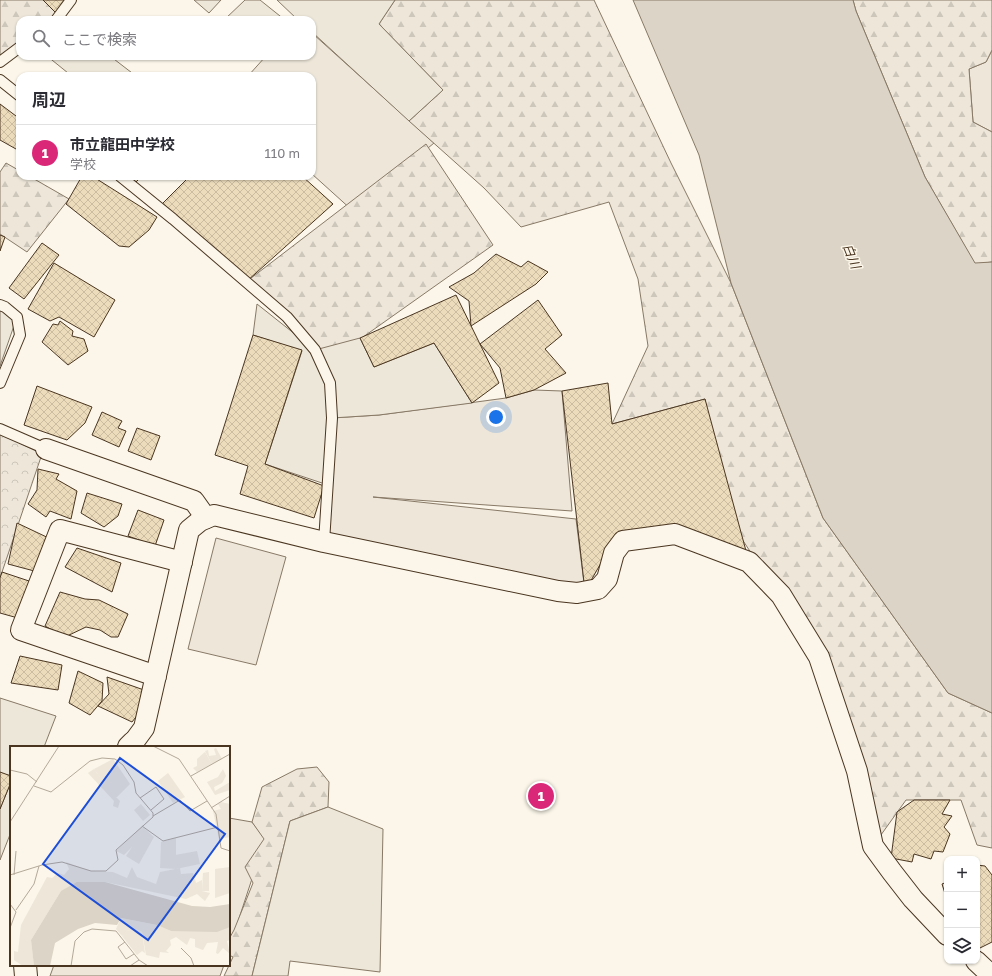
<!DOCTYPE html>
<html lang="ja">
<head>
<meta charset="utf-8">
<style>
  :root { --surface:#fff; --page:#f2f2f3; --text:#2b2b33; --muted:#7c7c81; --line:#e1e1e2; --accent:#db2777 }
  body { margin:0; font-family:"Golos Text","Noto Sans JP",sans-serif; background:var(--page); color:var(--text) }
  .controls { position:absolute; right:12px; bottom:12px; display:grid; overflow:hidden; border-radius:8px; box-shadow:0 1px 3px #0004 }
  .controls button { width:36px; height:36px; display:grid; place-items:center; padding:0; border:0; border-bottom:1px solid var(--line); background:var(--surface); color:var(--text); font:20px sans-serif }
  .you { position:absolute; left:496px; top:417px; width:14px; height:14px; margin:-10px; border:3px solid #fff; border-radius:50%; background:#1a73e8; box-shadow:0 0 0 6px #1a73e833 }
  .badge { display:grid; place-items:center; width:26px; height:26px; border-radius:50%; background:var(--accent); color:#fff; font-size:13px; font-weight:700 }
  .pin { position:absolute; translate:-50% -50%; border:2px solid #fff; box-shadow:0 1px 4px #0006 }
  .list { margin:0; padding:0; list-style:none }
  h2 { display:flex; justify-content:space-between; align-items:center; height:52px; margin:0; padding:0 16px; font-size:17px }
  h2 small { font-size:13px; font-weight:400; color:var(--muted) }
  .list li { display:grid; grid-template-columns:26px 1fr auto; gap:12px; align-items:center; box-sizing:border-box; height:56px; padding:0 16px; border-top:1px solid var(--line) }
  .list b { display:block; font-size:15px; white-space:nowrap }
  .list p { margin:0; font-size:13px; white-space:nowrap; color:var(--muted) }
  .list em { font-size:13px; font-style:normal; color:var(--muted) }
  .icon { flex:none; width:22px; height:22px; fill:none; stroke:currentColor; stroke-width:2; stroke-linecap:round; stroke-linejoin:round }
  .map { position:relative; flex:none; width:992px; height:976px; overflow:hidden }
  .search { position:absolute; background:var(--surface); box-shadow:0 1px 3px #0004; left:16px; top:16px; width:300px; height:44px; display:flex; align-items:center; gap:10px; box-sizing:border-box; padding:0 14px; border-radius:12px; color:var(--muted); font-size:15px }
  .panel { position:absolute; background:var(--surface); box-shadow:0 1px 3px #0004; left:16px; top:72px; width:300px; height:108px; border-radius:12px }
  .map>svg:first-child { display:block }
  .grass { fill:#ede6d9; stroke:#887966 }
  .forest { fill:url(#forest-firs); stroke:#887966 }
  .park { fill:url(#park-crowns); stroke:#887966 }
  .parking { fill:#ede7d9; stroke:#887966 }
  .water { fill:#dcd4c6; stroke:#887966 }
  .building { fill:url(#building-cross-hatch); stroke:#4a3520 }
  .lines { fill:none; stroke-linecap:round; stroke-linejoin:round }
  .service-casing { stroke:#4a3520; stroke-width:12 }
  .minor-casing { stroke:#4a3520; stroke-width:22 }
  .tertiary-casing { stroke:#4a3520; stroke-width:24 }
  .service { stroke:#fbf6e9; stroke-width:10 }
  .minor { stroke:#fbf6e9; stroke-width:20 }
  .tertiary { stroke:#fbf6e9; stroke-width:22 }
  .labels { text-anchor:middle; stroke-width:3; stroke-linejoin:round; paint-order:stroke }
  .water-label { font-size:13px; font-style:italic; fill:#4a3520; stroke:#fbf6e9 }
  .inset-road { fill:none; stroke:#b4a999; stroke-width:1 }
  .view { fill:#1d4ed8; fill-opacity:0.15; stroke:#1d4ed8; stroke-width:2 }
  .inset-edge { fill:none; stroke:#4a3520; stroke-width:2 }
</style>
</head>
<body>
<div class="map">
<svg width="992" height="976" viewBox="0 0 992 976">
  <defs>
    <pattern id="forest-firs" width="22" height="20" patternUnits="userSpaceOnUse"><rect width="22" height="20" fill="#ede6d9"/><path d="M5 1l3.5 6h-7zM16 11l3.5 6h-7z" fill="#cdc6ba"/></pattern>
    <pattern id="park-crowns" width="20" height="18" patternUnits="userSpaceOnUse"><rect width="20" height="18" fill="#ede6d9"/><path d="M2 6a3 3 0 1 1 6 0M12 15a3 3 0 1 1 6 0" fill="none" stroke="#cdc6ba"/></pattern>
    <pattern id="building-cross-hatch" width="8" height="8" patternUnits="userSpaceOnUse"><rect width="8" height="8" fill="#ecdcbc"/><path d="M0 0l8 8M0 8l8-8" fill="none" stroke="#ccbda1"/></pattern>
  </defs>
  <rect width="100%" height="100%" fill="#fbf6e9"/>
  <g class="grass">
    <polygon points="312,33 434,143 353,211 312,174 312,76 248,76 266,56 312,56"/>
    <polygon points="992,50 992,132 973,122 969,69 986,62"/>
    <polygon points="534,390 562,391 572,511 373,497 576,519 585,591 324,542 332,418 379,415 506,398"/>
    <polygon points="216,538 286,557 256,665 188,649"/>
    <polygon points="229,818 252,822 265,839 229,949"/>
    <polygon points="54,965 224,965 220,976 50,976"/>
  </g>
  <g class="forest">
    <polygon points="0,0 43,0 59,16 53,20 20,20 20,46 0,62"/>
    <polygon points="395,0 594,0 671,163 731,283 823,518 948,693 992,713 992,848 977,845 961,800 906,800 873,846 819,657 725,513 705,399 612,424 648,346 638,279 609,202 521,227 484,188 409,121 443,90 379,24"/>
    <polygon points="853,0 992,0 992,50 986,62 969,69 973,122 992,132 992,262 975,264 925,177 856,11"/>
    <polygon points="426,144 493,245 332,359 246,282"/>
    <polygon points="6,163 20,171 20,176 29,176 69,199 27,252 0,234 0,172"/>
    <polygon points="317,767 329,782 328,807 290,821 252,976 224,976 233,957 229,955 229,939 234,930 253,883 245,867 264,839 252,822 262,787 297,769"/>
  </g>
  <polygon class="park" points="0,433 42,454 0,578"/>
  <g class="parking">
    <polygon points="194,0 221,0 209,13"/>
    <polygon points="245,0 260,0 285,20 224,20"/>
    <polygon points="277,0 395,0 379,24 443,90 409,121 312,32 312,20 298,20"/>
    <polygon points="47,56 110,56 136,76 66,76 68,73"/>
    <polygon points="257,304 315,350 360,338 374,367 434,343 472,403 379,415 332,418 328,485 265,464 302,351 253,335"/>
    <polygon points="0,310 17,317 0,366"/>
    <polygon points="0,698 56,716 44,747 11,747 11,776 0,773"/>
    <polygon points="11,782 11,832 0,860 0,809"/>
    <polygon points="328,807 383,829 380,972 290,961 288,976 252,976 290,821"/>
  </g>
  <polygon class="water" points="633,0 853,0 856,11 925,177 975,263 992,262 992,713 948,693 823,518 731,283 699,155"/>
  <g class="building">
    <polygon points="43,0 71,0 59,16"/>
    <polygon points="0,104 20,119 20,148 16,149 0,140"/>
    <polygon points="82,176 92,176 157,217 149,230 129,247 119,246 66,204"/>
    <polygon points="120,176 142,176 132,186"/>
    <polygon points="190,176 302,176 333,204 246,282 159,207"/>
    <polygon points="0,235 5,237 0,251"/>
    <polygon points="42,243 59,255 24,299 9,288"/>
    <polygon points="496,254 521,267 528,261 548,272 536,284 471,326 469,301 449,287 474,273"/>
    <polygon points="54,263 115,300 94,337 59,317 50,321 28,309"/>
    <polygon points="456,295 499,383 472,403 434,343 374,367 360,338"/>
    <polygon points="538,300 562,335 545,349 566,373 534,390 506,398 500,368 480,344"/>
    <polygon points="60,321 73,331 72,336 84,339 88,351 68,365 42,342 53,324 58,325"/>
    <polygon points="253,335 302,350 265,464 324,486 314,518 240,494 248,466 215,455"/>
    <polygon points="608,383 612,424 705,399 749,562 675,534 605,556 585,591 562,391"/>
    <polygon points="37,386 92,407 85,423 67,440 24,425"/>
    <polygon points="102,412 122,421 118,428 126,431 119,447 92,435"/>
    <polygon points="137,428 160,436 151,460 128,451"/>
    <polygon points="38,469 59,474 56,479 77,491 71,519 50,511 46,517 28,504 37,490"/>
    <polygon points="87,493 122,504 118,516 104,527 81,513"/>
    <polygon points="138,510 164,520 155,546 128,536"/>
    <polygon points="17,523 55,541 38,572 8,564"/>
    <polygon points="77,548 121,563 112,592 65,567"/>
    <polygon points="2,572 38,584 25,620 0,613 0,578"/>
    <polygon points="60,592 85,599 99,600 128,614 118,637 111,637 100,630 86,627 65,637 45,626"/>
    <polygon points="20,656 62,665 58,690 11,683"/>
    <polygon points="78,671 103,683 102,701 90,715 69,703"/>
    <polygon points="107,677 144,690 143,708 132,722 98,706 109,694"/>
    <polygon points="0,772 11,776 11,782 0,809"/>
    <polygon points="914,800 950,800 942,814 952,816 944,827 950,834 943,852 934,851 931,859 914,854 912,862 891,858 897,812"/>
    <polygon points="977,865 985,866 992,875 992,942 980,948 977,944"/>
    <polygon points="947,882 947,900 942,884"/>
  </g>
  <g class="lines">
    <g class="service-casing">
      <g id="service">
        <polyline points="56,20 71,0"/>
        <polyline points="0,62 20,47"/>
        <polyline points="0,80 20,96"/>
        <polyline points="120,176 173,219 287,317 315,350 330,383 332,418 324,542"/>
        <polyline points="0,305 5,307 17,317 20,335 0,383"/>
        <polyline points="0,429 46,449"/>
      </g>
    </g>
    <g class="minor-casing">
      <g id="minor">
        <polyline points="46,449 194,501 206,518"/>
        <polyline points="156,676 21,630 60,530 182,562"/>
        <polyline points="133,743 144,728 189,530 200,521 214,515 324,542 558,591 577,593 598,589 607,579 614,553 623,541 675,534 749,562 781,595 819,657 857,771 873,846 892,872 913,899 947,935"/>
        <polyline points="976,961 992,976"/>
      </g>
    </g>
    <g class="tertiary-casing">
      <g id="tertiary">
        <polyline points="129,747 133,743"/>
        <polyline points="25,965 26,976"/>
      </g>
    </g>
    <use href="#service" class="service"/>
    <use href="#minor" class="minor"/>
    <use href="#tertiary" class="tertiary"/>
  </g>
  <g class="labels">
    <g class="water-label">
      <text transform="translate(852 256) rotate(68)" y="5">白川</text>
    </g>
  </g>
  <g transform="translate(10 746)">
    <rect width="220" height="220" fill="#fbf6e9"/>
    <path d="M206,2L212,13L202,18L195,5L198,4L199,10L206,9L204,3ZM103,13L120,38L107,51H104L84,23ZM131,58L140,69L133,75L124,64ZM132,80L144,91L129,118L116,110L122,101L114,109L106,105ZM187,105L190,118L166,123L165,109ZM220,121V147L205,152V123ZM199,126V145H192L193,127ZM126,183L132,187L135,207L132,205L127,209L112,190L115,185Z" fill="#ede6d9"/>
    <path d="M195,6L202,18L187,26L183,22L187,20V13ZM84,23L101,46L110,55L108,62L103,60L104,55L78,27ZM213,23L216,30L212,37L204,41L205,45L220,36V44L205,49L197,36L208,31ZM211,56L220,58V91L209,93L203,65L211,63L208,58ZM166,92V123L150,122L151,96ZM56,116L81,125L103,126L117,132L122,121L127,131L146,138L150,126L170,122L171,128L183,127L186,137L192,134V145L200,147L195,155L187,148L176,153L95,136L51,145L21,194L24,220H13L4,214V205L8,206L11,179L37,131L42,132L48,127L54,129L59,123ZM111,172L147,179L161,185L220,181V194L217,195L220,208L213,202L208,208L206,207L208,196L197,197L193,204L185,201V193L180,192L177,199L166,191L160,194L161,199L156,205L159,207L150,206L149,212L136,209L132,186L126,183L116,185L112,190L106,183Z" fill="#ede6d9"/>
    <path d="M158,27L175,51L163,57L148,35Z" fill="#ede6d9"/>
    <path d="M67,136H95L182,160L200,161L220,158V181L207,186L161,185L147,179L111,172L107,179L85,177L68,183L45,197L40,220H24L21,194L51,145Z" fill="#dcd4c6"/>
    <path class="inset-road" d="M143,0L169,13L206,68L211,102L220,105M0,24L17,28L27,36M181,30L220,8M130,52L146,41L154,53L141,64M201,62L220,50M143,70L170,54L180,65L197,55M0,76L49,0M132,80L153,95L208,81M0,129L32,119L52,116L81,125H96L108,114L106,104L143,71V67L126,47L124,36L113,19L105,13L92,12L80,15L41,46L24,40M4,129L6,105M0,158L6,166L0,182M6,164L24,138L29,120M115,196L108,201L116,213L124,208M171,202L181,212L184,220M61,220L65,195L74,186L82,183L106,185L129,214M120,220L129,214L138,220"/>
    <path class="view" d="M110,12L215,88L138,194L33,118Z"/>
    <rect width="220" height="220" class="inset-edge"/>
  </g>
</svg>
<div class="controls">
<button>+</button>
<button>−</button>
<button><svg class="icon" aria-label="layers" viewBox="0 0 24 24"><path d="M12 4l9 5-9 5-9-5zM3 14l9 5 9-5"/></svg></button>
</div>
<div class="you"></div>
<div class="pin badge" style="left:541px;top:796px">1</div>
<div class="search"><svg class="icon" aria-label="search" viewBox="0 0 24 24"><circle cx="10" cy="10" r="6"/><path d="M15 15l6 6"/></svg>ここで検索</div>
<section class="panel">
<h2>周辺<small></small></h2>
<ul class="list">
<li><span class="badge">1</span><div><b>市立龍田中学校</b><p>学校</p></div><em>110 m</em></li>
</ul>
</section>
</div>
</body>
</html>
